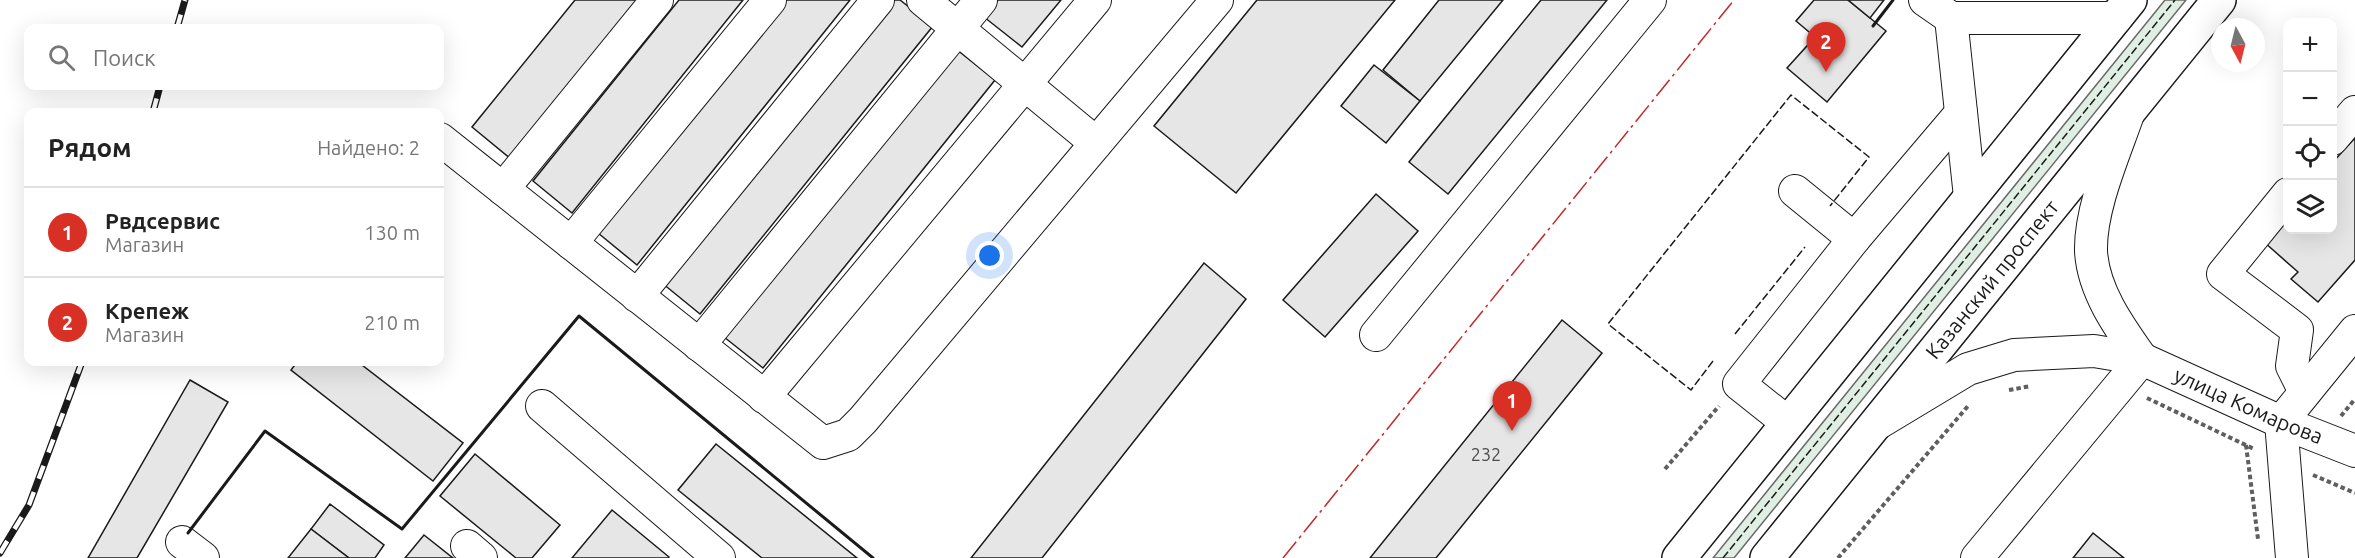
<!DOCTYPE html>
<html lang="ru">
<head>
<meta charset="utf-8">
<style>
  :root { --surface:#fff; --page:#f2f2f2; --text:#222; --muted:#767676; --line:#e0e0e0; --accent:#d93025 }
  body { margin:0; font-family:Ubuntu,sans-serif; background:var(--page); color:var(--text) }
  .controls { position:absolute; right:18px; top:18px; display:grid; overflow:hidden; border-radius:12px; box-shadow:0 6px 24px #0002 }
  .controls button { width:54px; height:54px; display:grid; place-items:center; padding:0; border:0; border-bottom:2px solid var(--line); background:var(--surface); color:var(--text); font:30px sans-serif }
  .compass { position:absolute; left:2211px; top:18px; width:54px; height:54px; border-radius:50%; background:var(--surface); box-shadow:0 6px 24px #0002; rotate:173deg }
  .you { position:absolute; left:990px; top:256px; width:21px; height:21px; margin:-15px; border:4px solid #fff; border-radius:50%; background:#1a73e8; box-shadow:0 0 0 9px #1a73e833 }
  .badge { display:grid; place-items:center; width:39px; height:39px; border-radius:50%; background:var(--accent); color:#fff; font-size:20px; font-weight:700 }
  .pin { position:absolute; translate:-50% -50px; filter:drop-shadow(0 2px 3px #0008) }
  .pin::after { content:''; position:absolute; top:32px; width:21px; height:18px; background:inherit; clip-path:polygon(0 0,100% 0,50% 100%) }
  .list { margin:0; padding:0; list-style:none }
  h2 { display:flex; justify-content:space-between; align-items:center; height:78px; margin:0; padding:0 24px; font-size:26px }
  h2 small { font-size:20px; font-weight:400; color:var(--muted) }
  .list li { display:grid; grid-template-columns:39px 1fr auto; gap:18px; align-items:center; box-sizing:border-box; height:90px; padding:0 24px; border-top:2px solid var(--line) }
  .list b { display:block; font-size:22px; white-space:nowrap }
  .list p { margin:0; font-size:20px; white-space:nowrap; color:var(--muted) }
  .list em { font-size:20px; font-style:normal; color:var(--muted) }
  .icon { flex:none; width:33px; height:33px; fill:none; stroke:currentColor; stroke-width:2; stroke-linecap:round; stroke-linejoin:round }
  .map { position:relative; flex:none; width:2355px; height:558px; overflow:hidden }
  .search { position:absolute; background:var(--surface); box-shadow:0 6px 24px #0002; left:24px; top:24px; width:420px; height:66px; display:flex; align-items:center; gap:15px; box-sizing:border-box; padding:0 21px; border-radius:12px; color:var(--muted); font-size:22px }
  .panel { position:absolute; background:var(--surface); box-shadow:0 6px 24px #0002; left:24px; top:108px; width:420px; height:258px; border-radius:12px }
  .map>svg:first-child { display:block }
  .green { fill:#e0efe3; stroke:#6a6a6a; stroke-width:1.5 }
  .building { fill:#e6e6e6; stroke:#1a1a1a; stroke-width:1.5 }
  .lines { fill:none; stroke-linecap:round; stroke-linejoin:round }
  .minor-casing { stroke:#1a1a1a; stroke-width:34 }
  .major-casing { stroke:#1a1a1a; stroke-width:36 }
  .path { stroke:#5f5f5f; stroke-width:4; stroke-dasharray:4.5 3; stroke-linecap:butt }
  .minor { stroke:#fff; stroke-width:32 }
  .major { stroke:#fff; stroke-width:33 }
  .rail-casing { stroke:#1a1a1a; stroke-width:7 }
  .rail { stroke:#fff; stroke-width:4.5; stroke-dasharray:14; stroke-linecap:butt }
  .fence { stroke:#1a1a1a; stroke-width:1.5; stroke-dasharray:8 3; stroke-linecap:butt }
  .wall { stroke:#1a1a1a; stroke-width:3 }
  .power { stroke:#c62828; stroke-width:1.5; stroke-dasharray:21 4.5 3 4.5; stroke-linecap:butt }
  .labels { text-anchor:middle; stroke-width:4.5; stroke-linejoin:round; paint-order:stroke }
  .number-label { font-size:18px; fill:#4d4d4d }
  .street-label { font-size:21px; fill:#1a1a1a; stroke:#fff }
</style>
</head>
<body>
<div class="map">
<svg width="2355" height="558" viewBox="0 0 2355 558">
  <rect width="100%" height="100%" fill="#fff"/>
  <polygon class="green" points="2165,0 2186,0 1734,558 1713,558"/>
  <g class="building">
    <polygon points="575,0 639,0 511,159 472,127"/>
    <polygon points="679,0 743,0 572,213 533,181"/>
    <polygon points="786,0 850,0 637,265 598,233"/>
    <polygon points="889,0 900,0 933,26 700,314 662,283"/>
    <polygon points="998,0 1061,0 1022,47 984,17"/>
    <polygon points="1257,0 1395,0 1236,193 1154,126"/>
    <polygon points="1439,0 1503,0 1420,101 1383,70"/>
    <polygon points="1541,0 1607,0 1448,194 1409,162"/>
    <polygon points="1814,0 1848,0 1886,31 1827,102 1787,68 1815,37 1796,21"/>
    <polygon points="1848,0 1884,0 1870,18"/>
    <polygon points="956,49 995,80 763,368 724,337"/>
    <polygon points="1374,65 1420,101 1386,143 1341,106"/>
    <polygon points="2355,138 2355,260 2318,302 2291,279 2298,272 2264,242 2288,214 2288,230 2332,230 2332,163"/>
    <polygon points="1376,194 1418,231 1325,337 1283,300"/>
    <polygon points="1204,263 1246,299 1042,558 971,558"/>
    <polygon points="1562,320 1602,353 1436,558 1370,558"/>
    <polygon points="297,362 358,362 463,443 433,481 291,370"/>
    <polygon points="190,380 228,402 137,558 88,558"/>
    <polygon points="716,444 857,558 762,558 678,490"/>
    <polygon points="475,454 560,525 532,558 516,558 440,496"/>
    <polygon points="330,504 384,545 375,558 349,558 311,529"/>
    <polygon points="612,510 669,557 668,558 572,558"/>
    <polygon points="311,529 349,558 288,558"/>
    <polygon points="2093,533 2124,558 2073,558"/>
    <polygon points="424,535 453,558 405,558"/>
  </g>
  <g class="lines">
    <g class="minor-casing">
      <g id="minor">
        <polyline points="923,0 1096,143"/>
        <polyline points="1925,0 1951,18 2116,18"/>
        <polyline points="1951,18 1970,197"/>
        <path d="M2127,117C2113,157 2090,209 2091,251C2093,291 2120,328 2142,359"/>
        <polyline points="440,139 823,443 848,435 863,420 1217,0"/>
        <polyline points="2332,139 2355,112"/>
        <polyline points="503,189 657,0"/>
        <polyline points="1795,191 1854,239"/>
        <polyline points="2288,194 2223,274 2297,330 2292,366 2305,392"/>
        <polyline points="571,243 770,0"/>
        <polyline points="637,296 878,0"/>
        <polyline points="1376,335 1650,0"/>
        <polyline points="699,345 981,0"/>
        <polyline points="764,397 1095,0"/>
        <polyline points="542,406 719,558"/>
        <path id="s1" d="M1880,422L1968,369L2014,355L2094,351L2142,359L2281,422L2355,451"/>
        <polyline points="1788,423 1739,384 1854,239 1961,113"/>
        <polyline points="182,542 203,558"/>
        <polyline points="467,546 481,558"/>
        <polyline points="1977,558 2142,359"/>
        <polyline points="2292,558 2281,422 2355,331"/>
      </g>
    </g>
    <g class="major-casing">
      <g id="major">
        <polyline points="1679,558 2130,0"/>
        <path id="s2" d="M1767,558L2219,0"/>
      </g>
    </g>
    <g class="path">
      <polyline points="2009,390 2031,386"/>
      <polyline points="2147,398 2254,449"/>
      <polyline points="2341,416 2355,399"/>
      <polyline points="2246,445 2258,539"/>
      <polyline points="1665,469 1719,406"/>
      <polyline points="2313,475 2355,493"/>
      <polyline points="1838,558 1968,406"/>
    </g>
    <use href="#minor" class="minor"/>
    <use href="#major" class="major"/>
    <g class="rail-casing">
      <g id="rail">
        <polyline points="177,28 185,0"/>
        <polyline points="153,112 160,86"/>
        <polyline points="0,553 29,505 82,362"/>
      </g>
    </g>
    <use href="#rail" class="rail"/>
    <g class="fence">
      <polyline points="1735,334 1805,247"/>
      <polyline points="1713,361 1691,390 1608,324 1791,95 1869,157 1830,206"/>
      <polyline points="1723,558 2175,0"/>
    </g>
    <g class="wall">
      <polyline points="1873,26 1893,0"/>
      <polyline points="188,533 265,431 402,529 579,316 873,558"/>
    </g>
    <polyline class="power" points="1283,558 1734,0"/>
  </g>
  <g class="labels">
    <g class="number-label">
      <text x="1486" y="461">232</text>
    </g>
    <g class="street-label">
      <text dy="7" stroke="none"><textPath href="#s2" startOffset="358">Казанский проспект</textPath></text>
      <text dy="7" stroke="none"><textPath href="#s1" startOffset="396">улица Комарова</textPath></text>
    </g>
  </g>
</svg>
<div class="controls">
<button>+</button>
<button>−</button>
<button><svg class="icon" aria-label="locate" viewBox="0 0 24 24"><circle cx="12" cy="12" r="6"/><path d="M12 2v4M12 18v4M2 12h4M18 12h4"/></svg></button>
<button><svg class="icon" aria-label="layers" viewBox="0 0 24 24"><path d="M12 4l9 5-9 5-9-5zM3 14l9 5 9-5"/></svg></button>
</div>
<svg class="compass" viewBox="-18 -18 36 36"><path d="M0-13l5 13h-10z" fill="#e53935"/><path d="M0 13l5-13h-10z" fill="#767676"/></svg>
<div class="you"></div>
<div class="pin badge" style="left:1512px;top:431px">1</div>
<div class="pin badge" style="left:1826px;top:72px">2</div>
<div class="search"><svg class="icon" aria-label="search" viewBox="0 0 24 24"><circle cx="10" cy="10" r="6"/><path d="M15 15l6 6"/></svg>Поиск</div>
<section class="panel">
<h2>Рядом<small>Найдено: 2</small></h2>
<ul class="list">
<li><span class="badge">1</span><div><b>Рвдсервис</b><p>Магазин</p></div><em>130 m</em></li>
<li><span class="badge">2</span><div><b>Крепеж</b><p>Магазин</p></div><em>210 m</em></li>
</ul>
</section>
</div>
</body>
</html>
